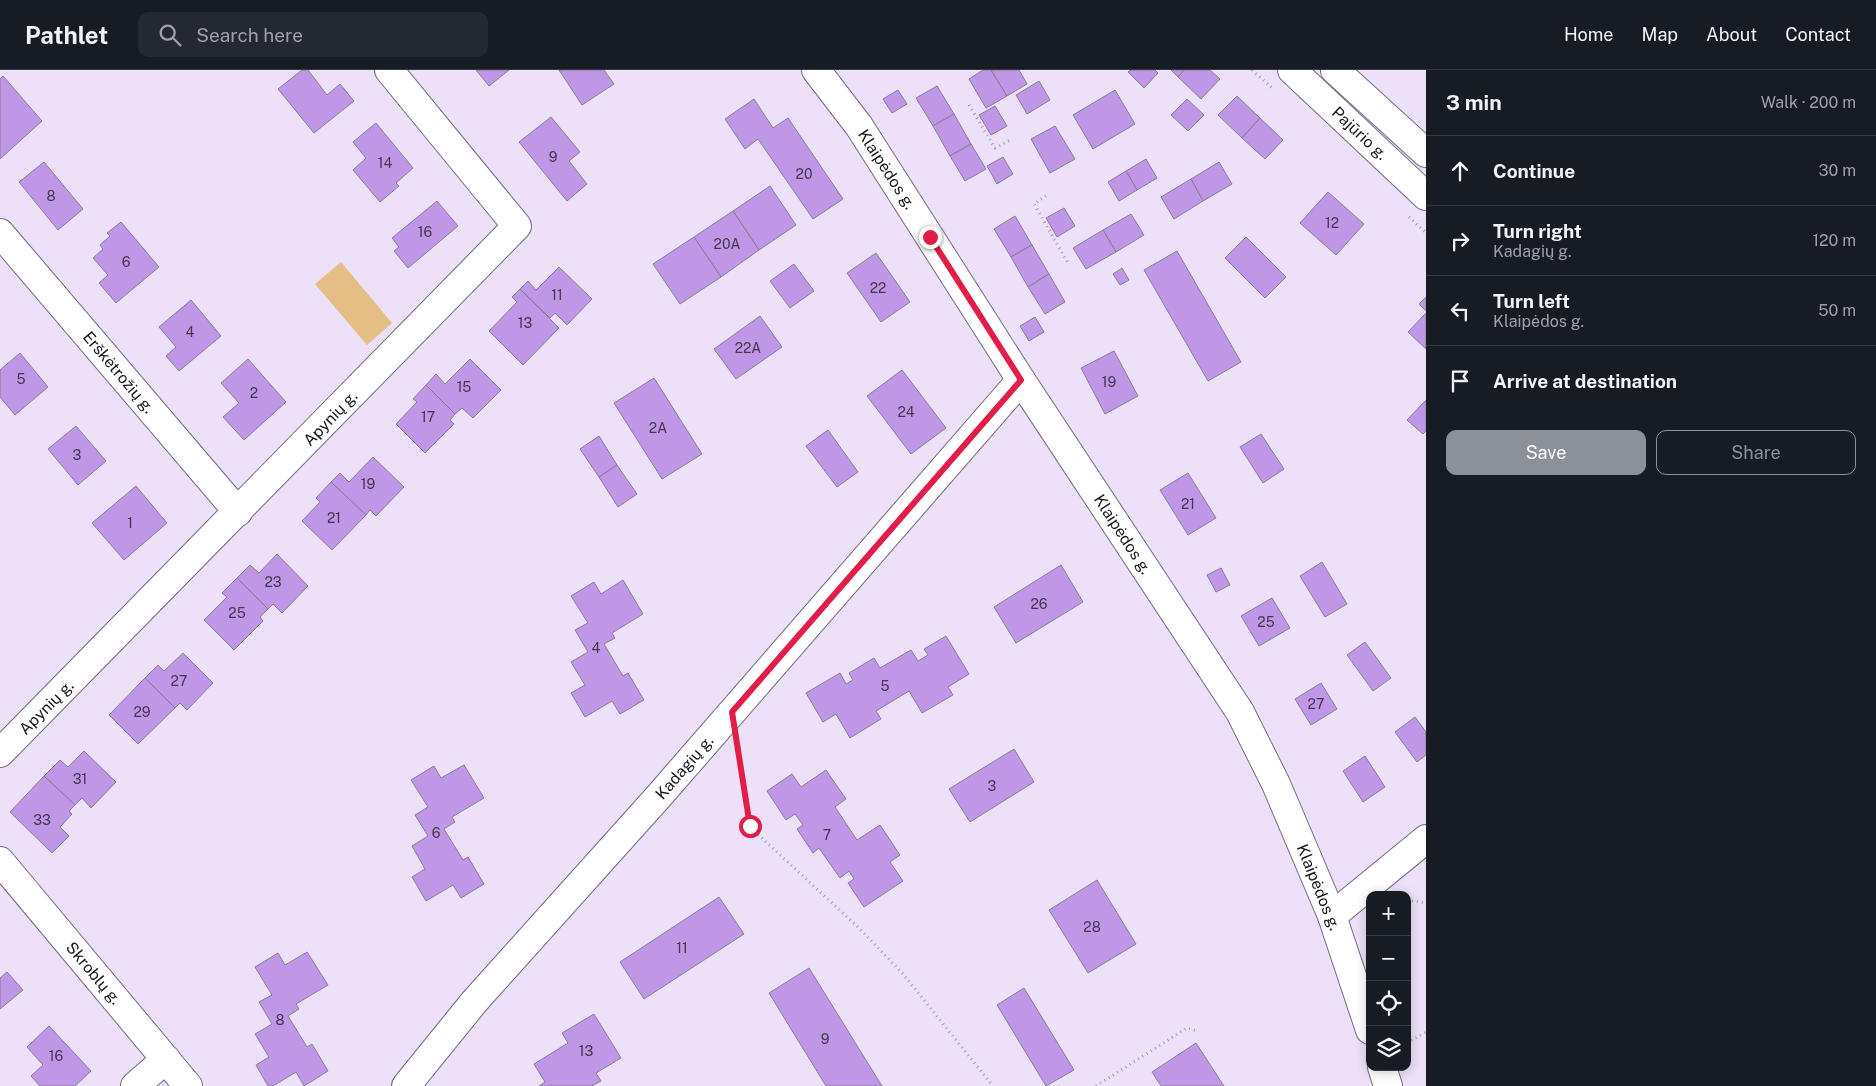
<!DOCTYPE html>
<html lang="en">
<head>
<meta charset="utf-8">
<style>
  :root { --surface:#171b24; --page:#242831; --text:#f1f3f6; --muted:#9ea1a6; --line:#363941; --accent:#8c9099 }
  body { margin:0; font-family:"Public Sans",sans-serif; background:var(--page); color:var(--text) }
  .controls { position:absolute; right:15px; bottom:15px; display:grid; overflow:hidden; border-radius:10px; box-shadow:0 2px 12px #0003 }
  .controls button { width:45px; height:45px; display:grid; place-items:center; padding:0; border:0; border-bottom:1px solid var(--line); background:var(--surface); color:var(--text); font:25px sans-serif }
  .stop { position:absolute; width:15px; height:15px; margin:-11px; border:4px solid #e11d48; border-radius:50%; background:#fff }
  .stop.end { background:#e11d48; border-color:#fff; box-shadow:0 1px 5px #0008 }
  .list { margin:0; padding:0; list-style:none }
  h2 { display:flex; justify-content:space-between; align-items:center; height:65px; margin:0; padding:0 20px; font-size:21px }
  h2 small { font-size:16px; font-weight:400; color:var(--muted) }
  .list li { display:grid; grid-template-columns:32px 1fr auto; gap:15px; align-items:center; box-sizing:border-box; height:70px; padding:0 20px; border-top:1px solid var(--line) }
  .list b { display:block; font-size:19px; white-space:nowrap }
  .list p { margin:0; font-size:16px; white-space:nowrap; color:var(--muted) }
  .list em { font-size:16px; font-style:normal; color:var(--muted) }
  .actions { display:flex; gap:10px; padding:15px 20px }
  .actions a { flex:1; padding:11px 0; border:1px solid var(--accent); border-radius:10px; text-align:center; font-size:18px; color:var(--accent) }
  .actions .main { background:var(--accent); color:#fff }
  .icon { flex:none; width:28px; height:28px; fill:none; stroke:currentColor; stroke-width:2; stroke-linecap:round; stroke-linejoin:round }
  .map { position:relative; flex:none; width:1426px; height:1016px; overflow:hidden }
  header { display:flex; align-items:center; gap:30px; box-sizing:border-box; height:70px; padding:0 25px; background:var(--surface); border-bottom:1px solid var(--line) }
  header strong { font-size:24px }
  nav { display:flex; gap:28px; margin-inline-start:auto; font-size:18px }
  .search { width:350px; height:45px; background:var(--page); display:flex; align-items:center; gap:12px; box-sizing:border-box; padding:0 18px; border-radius:10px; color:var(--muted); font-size:19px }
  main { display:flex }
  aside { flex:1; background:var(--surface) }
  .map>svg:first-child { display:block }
  .green { fill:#e4be85 }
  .building { fill:#c097e6; stroke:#887e93 }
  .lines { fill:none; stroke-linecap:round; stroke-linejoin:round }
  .minor-casing { stroke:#746a7e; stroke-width:30 }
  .major-casing { stroke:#746a7e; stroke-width:30 }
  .path { stroke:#a39bac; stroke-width:3; stroke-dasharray:1 4; stroke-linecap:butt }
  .minor { stroke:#fff; stroke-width:28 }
  .major { stroke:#fff; stroke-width:28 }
  .route { stroke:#e11d48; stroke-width:6 }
  .labels { text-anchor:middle; stroke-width:4; stroke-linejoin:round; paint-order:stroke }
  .number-label { font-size:14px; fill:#43364f }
  .street-label { font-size:16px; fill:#19151d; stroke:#fff }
</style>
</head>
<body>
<header>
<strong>Pathlet</strong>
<div class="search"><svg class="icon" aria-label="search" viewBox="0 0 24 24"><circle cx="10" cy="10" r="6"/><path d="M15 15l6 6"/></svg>Search here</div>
<nav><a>Home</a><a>Map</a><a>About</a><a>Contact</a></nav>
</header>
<main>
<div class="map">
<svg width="1426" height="1016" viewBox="0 0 1426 1016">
  <rect width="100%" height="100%" fill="#ece1f8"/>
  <polygon class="green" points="341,192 392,253 367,275 315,214"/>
  <g class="building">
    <polygon points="302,0 308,0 327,25 340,14 354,31 314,63 278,19"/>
    <polygon points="476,0 509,0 489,16"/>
    <polygon points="559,0 604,0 614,14 582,35"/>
    <polygon points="983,0 991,0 1007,26 986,38 969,9"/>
    <polygon points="991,0 1019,0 1027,14 1007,26"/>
    <polygon points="1130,0 1155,0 1158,3 1144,18 1128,2"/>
    <polygon points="1171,0 1184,0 1178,7"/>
    <polygon points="1184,0 1210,0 1220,9 1201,29 1178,7"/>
    <polygon points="3,6 42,51 0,89 0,9"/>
    <polygon points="1039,11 1050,30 1027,44 1016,25"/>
    <polygon points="937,16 954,44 933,56 916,28"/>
    <polygon points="898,20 907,34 892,43 883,29"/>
    <polygon points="1115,20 1135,54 1093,79 1073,45"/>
    <polygon points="1237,26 1260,48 1242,68 1218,45"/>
    <polygon points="754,29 773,58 788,48 843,129 813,149 758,69 745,79 725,49"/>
    <polygon points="1187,29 1204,45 1188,61 1171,45"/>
    <polygon points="995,36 1007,56 991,65 979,45"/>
    <polygon points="954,44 971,74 950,86 933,56"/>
    <polygon points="551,47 580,82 569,91 587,114 567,131 519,72"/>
    <polygon points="1260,48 1283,70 1265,89 1242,68"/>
    <polygon points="376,53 413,98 396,113 399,116 380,132 353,100 366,88 353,72"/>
    <polygon points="1055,56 1075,89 1050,103 1031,69"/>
    <polygon points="971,74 986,99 965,111 950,86"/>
    <polygon points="1003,87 1013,104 997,114 987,96"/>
    <polygon points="1146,89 1157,108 1137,120 1126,101"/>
    <polygon points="44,92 83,139 58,160 19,112"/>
    <polygon points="1219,92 1232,114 1203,131 1191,109"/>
    <polygon points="1126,101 1137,120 1119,131 1108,112"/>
    <polygon points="1191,109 1203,131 1174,149 1161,127"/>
    <polygon points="770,116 796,155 759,180 733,141"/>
    <polygon points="1328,122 1364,154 1336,185 1300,153"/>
    <polygon points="437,131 458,156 408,198 394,181 399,177 392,168"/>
    <polygon points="1064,138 1075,156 1057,167 1046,148"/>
    <polygon points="733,141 759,180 721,207 694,167"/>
    <polygon points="1131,144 1144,165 1116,182 1103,160"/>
    <polygon points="1015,146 1032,175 1011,187 994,159"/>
    <polygon points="121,152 159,197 116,233 99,213 108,205 93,188 103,179 100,175 110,166 107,163"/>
    <polygon points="1103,160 1116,182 1086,199 1073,178"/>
    <polygon points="694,167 721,207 680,234 653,194"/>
    <polygon points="1246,167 1286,207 1265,228 1225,188"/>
    <polygon points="1032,175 1049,204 1028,217 1011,187"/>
    <polygon points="1177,181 1241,292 1208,311 1144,200"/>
    <polygon points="876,183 910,232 881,252 847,203"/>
    <polygon points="794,194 814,221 790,238 770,211"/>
    <polygon points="559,197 592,229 567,255 555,243 550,248 520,219 528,211 536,220"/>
    <polygon points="1122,198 1129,210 1120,215 1113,204"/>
    <polygon points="1049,204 1065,232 1045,244 1028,217"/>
    <polygon points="520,219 559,258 523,295 489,261 517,232 512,227"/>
    <polygon points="1426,227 1426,241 1419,234"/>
    <polygon points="191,230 221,266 179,301 166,286 176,277 159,257"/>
    <polygon points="1426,243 1426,279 1408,262"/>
    <polygon points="760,246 782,277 736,309 714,279"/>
    <polygon points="1035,247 1044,262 1029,271 1020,256"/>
    <polygon points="1114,281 1138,326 1105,344 1081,298"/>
    <polygon points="20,283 48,317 15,345 0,327 0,300"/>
    <polygon points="248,289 286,332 244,370 223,347 239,333 221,313"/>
    <polygon points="470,289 501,320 473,348 462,338 455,344 426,315 436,304 445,314"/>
    <polygon points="902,300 946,358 911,384 867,326"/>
    <polygon points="654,308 702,384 662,409 614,333"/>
    <polygon points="426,315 455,344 450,350 454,354 425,383 396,354 417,332 413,329"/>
    <polygon points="1426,330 1426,361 1423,364 1407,350"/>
    <polygon points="76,356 106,391 78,415 48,379"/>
    <polygon points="828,360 858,402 837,417 806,376"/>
    <polygon points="1261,364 1284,399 1263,413 1240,377"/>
    <polygon points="599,366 617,395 599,407 580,379"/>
    <polygon points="373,387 404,417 376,446 370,440 366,445 331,412 340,403 349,412"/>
    <polygon points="617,395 637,424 618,437 599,407"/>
    <polygon points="1188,403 1216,448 1188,465 1160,420"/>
    <polygon points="331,412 366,445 332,480 302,451 320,432 316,428"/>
    <polygon points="136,416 167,453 124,490 92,453"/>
    <polygon points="277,484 308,516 282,543 273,534 268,539 237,508 250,495 259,503"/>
    <polygon points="1322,492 1347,534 1325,547 1300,506"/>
    <polygon points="1061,495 1083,532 1016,573 994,537"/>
    <polygon points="1221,498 1230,515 1216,522 1207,505"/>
    <polygon points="237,508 268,539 260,547 263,551 234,580 204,550 227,527 222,523"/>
    <polygon points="623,510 643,544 612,563 615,568 604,574 623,606 628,603 644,630 620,644 612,631 585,647 571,623 585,615 571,592 588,582 575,560 588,553 571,526 594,512 601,524"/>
    <polygon points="1272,528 1290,558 1259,576 1241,546"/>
    <polygon points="946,566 969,604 948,617 953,625 922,643 909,621 876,641 881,649 850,668 836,644 823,652 806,623 840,603 846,614 853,610 849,603 874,588 880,598 911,580 918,591 928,585 924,579"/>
    <polygon points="1365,572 1391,608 1373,621 1347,585"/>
    <polygon points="183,583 213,613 187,640 180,633 175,638 145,608 158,595 164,601"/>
    <polygon points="145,608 175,638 138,674 109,645"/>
    <polygon points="1321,613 1337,639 1311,655 1295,629"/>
    <polygon points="1415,647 1426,662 1426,685 1417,692 1395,662"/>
    <polygon points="1014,679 1034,712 970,752 949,719"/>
    <polygon points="84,681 116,712 91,738 82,728 75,735 44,706 60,690 68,697"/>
    <polygon points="1365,686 1385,717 1363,732 1343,701"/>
    <polygon points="464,695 484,728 452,747 455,752 444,759 463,790 468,787 484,814 461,828 453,815 426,831 412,807 425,799 412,776 428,766 415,745 428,737 411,710 434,696 441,708"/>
    <polygon points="826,700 846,729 835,737 857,770 880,755 900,785 890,792 903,811 864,837 848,813 854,809 849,801 840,808 819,778 813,783 797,759 803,755 795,744 786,750 767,721 792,704 801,717"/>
    <polygon points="44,706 75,735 69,741 72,744 60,757 69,766 52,783 10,742"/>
    <polygon points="1097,810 1136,874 1088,903 1049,840"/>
    <polygon points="719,827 744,864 644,929 620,892"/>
    <polygon points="307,882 328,915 296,934 299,939 288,946 307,977 312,974 328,1001 304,1016 296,1002 273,1016 268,1016 256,995 269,987 255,964 272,954 259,932 272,925 255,897 278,883 285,895"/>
    <polygon points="809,898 882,1016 826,1016 769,923"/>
    <polygon points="7,902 23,920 0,939 0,908"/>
    <polygon points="1024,918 1074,1000 1046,1016 997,935"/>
    <polygon points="594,944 621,988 596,1003 601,1011 592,1016 539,1016 545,1012 534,994 568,973 562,963"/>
    <polygon points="49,956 91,1001 75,1016 40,1016 31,1006 43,995 27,977"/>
    <polygon points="1196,973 1224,1016 1161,1016 1152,1002"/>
  </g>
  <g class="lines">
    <g class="minor-casing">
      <g id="minor">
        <polyline points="816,0 859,56 1021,310 1240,642 1276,714 1332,846 1370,960"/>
        <polyline points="0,163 238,442"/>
        <polyline points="0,683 517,156 389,0"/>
        <polyline points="0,791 188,1016"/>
        <polyline points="1332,846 1426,769"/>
        <polyline points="1382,997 1388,1016"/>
        <polyline points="135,1016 166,989"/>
        <polyline points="406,1016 474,932 659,726 1021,310"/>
      </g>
    </g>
    <g class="major-casing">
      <g id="major">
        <polyline points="1292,0 1426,126"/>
        <polyline points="1335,0 1426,83"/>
      </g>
    </g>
    <g class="path">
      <polyline points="1252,0 1272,18"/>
      <polyline points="969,35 995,78 1012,69"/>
      <polyline points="1046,126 1034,134 1068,193"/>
      <polyline points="1409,147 1426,163"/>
      <polyline points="737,674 750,757 860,859 903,904 993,1016"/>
      <polyline points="1407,830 1426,833"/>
      <polyline points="1407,973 1426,962"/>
      <polyline points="1096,1016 1187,958 1197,961"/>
    </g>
    <use href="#minor" class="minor"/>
    <use href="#major" class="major"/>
  </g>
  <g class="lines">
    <polyline class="route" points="750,756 732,642 1021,310 930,167"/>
  </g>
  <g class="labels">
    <g class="number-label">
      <text x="553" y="92">9</text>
      <text x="385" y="98">14</text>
      <text x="804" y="109">20</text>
      <text x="51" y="131">8</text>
      <text x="1332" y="158">12</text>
      <text x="425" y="167">16</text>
      <text x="727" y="179">20A</text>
      <text x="126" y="197">6</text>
      <text x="878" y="223">22</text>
      <text x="557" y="230">11</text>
      <text x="525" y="258">13</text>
      <text x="190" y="267">4</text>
      <text x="748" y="283">22A</text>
      <text x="21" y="314">5</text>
      <text x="1109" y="317">19</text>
      <text x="464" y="322">15</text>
      <text x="254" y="328">2</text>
      <text x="906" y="347">24</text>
      <text x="428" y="352">17</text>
      <text x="658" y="363">2A</text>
      <text x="77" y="390">3</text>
      <text x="368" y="419">19</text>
      <text x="1188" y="439">21</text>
      <text x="334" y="453">21</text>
      <text x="130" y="458">1</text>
      <text x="273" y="517">23</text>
      <text x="1039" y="539">26</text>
      <text x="237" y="548">25</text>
      <text x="1266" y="557">25</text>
      <text x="596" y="583">4</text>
      <text x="179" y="616">27</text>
      <text x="885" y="621">5</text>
      <text x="1316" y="639">27</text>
      <text x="142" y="647">29</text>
      <text x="80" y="714">31</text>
      <text x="992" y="721">3</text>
      <text x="42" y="755">33</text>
      <text x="436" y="768">6</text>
      <text x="827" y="770">7</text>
      <text x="1092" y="862">28</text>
      <text x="682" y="883">11</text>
      <text x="280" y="955">8</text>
      <text x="825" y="974">9</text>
      <text x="586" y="986">13</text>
      <text x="56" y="991">16</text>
    </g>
    <g class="street-label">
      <text transform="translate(1360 63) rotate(43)" y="6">Pajūrio g.</text>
      <text transform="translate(887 99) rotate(57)" y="6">Klaipėdos g.</text>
      <text transform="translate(119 302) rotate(50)" y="6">Erškėtrožių g.</text>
      <text transform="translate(330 348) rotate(-46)" y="6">Apynių g.</text>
      <text transform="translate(1123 464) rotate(57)" y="6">Klaipėdos g.</text>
      <text transform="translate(46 637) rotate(-45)" y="6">Apynių g.</text>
      <text transform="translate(684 697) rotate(-49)" y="6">Kadagių g.</text>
      <text transform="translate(1319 817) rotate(68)" y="6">Klaipėdos g.</text>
      <text transform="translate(94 903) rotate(50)" y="6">Skroblų g.</text>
    </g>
  </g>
</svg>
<div class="controls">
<button>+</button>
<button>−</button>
<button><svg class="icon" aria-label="locate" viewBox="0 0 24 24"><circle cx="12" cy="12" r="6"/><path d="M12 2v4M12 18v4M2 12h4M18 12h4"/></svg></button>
<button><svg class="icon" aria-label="layers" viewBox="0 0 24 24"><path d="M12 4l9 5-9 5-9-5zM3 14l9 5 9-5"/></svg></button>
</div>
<div class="stop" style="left:750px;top:756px"></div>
<div class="stop end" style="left:930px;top:167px"></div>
</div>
<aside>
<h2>3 min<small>Walk · 200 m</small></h2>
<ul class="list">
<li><svg class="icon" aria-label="ahead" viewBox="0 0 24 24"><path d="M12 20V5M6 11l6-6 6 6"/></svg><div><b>Continue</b></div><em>30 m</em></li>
<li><svg class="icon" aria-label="right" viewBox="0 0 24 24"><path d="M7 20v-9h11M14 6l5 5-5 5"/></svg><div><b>Turn right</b><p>Kadagių g.</p></div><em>120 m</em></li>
<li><svg class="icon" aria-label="left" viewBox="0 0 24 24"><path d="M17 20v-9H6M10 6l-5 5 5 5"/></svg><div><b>Turn left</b><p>Klaipėdos g.</p></div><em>50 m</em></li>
<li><svg class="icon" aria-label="arrive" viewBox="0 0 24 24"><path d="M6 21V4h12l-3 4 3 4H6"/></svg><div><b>Arrive at destination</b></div></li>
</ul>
<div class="actions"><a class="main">Save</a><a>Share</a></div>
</aside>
</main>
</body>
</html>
